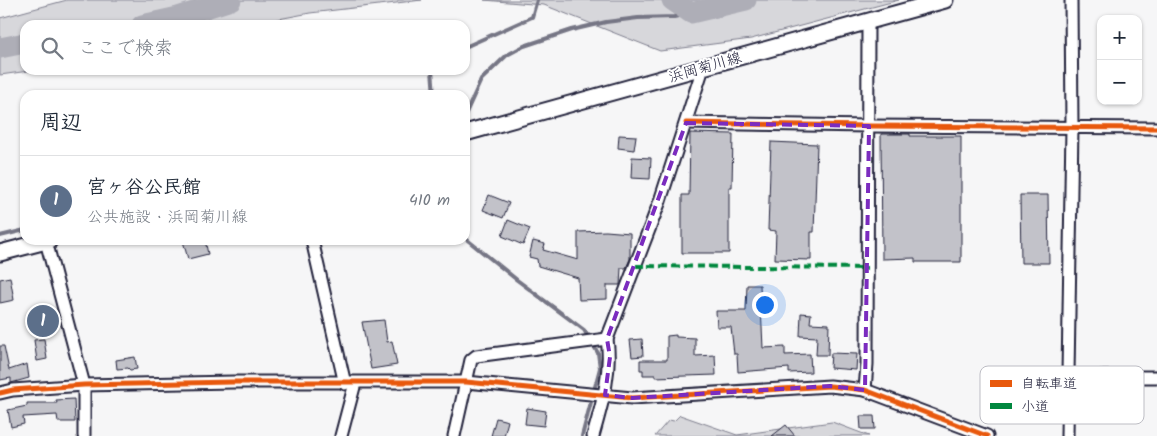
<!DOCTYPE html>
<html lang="ja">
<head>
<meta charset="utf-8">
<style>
  :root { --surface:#fff; --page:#f2f2f3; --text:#1f2937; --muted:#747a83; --line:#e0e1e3; --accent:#0b8043 }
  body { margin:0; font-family:Kalam,"Klee One",sans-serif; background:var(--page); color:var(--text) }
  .controls { position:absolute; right:15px; top:15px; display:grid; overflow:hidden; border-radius:10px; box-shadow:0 1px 4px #0004 }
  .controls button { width:45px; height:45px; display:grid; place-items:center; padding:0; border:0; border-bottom:1px solid var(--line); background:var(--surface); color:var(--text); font:25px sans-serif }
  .you { position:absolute; left:764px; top:304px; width:18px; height:18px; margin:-12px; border:4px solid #fff; border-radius:50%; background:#1a73e8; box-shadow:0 0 0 8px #1a73e833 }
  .badge { display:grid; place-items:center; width:32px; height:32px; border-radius:50%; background:var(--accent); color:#fff; font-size:16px; font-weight:700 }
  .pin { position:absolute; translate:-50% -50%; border:2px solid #fff; box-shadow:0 1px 5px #0006 }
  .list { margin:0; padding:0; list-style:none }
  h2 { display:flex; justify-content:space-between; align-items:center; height:65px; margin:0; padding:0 20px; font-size:21px }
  h2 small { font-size:16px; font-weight:400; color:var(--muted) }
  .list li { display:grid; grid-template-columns:32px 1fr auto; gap:15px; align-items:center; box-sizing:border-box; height:90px; padding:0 20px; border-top:1px solid var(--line) }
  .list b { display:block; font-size:19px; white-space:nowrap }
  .list p { margin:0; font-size:16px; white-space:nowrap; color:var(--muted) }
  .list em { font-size:16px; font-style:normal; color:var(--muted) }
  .icon { flex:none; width:28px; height:28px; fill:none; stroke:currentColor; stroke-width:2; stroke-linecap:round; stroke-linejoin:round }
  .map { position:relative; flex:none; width:1157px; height:436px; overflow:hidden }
  .search { position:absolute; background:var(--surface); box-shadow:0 1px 4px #0004; left:20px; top:20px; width:450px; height:55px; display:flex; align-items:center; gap:12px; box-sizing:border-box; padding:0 18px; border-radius:15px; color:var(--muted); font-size:19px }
  .panel { position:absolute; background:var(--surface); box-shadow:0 1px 4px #0004; left:20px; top:90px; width:450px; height:155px; border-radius:15px }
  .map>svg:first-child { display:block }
  .green { fill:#d7d7db; stroke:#7c7c8b }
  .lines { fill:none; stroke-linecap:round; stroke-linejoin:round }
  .stream { stroke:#767685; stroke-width:4 }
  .river { stroke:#aeaeb7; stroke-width:21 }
  .building { fill:#c2c2c9; stroke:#22223b }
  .minor-casing { stroke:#22223b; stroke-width:15 }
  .major-casing { stroke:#22223b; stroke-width:19 }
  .minor { stroke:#fff; stroke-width:11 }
  .major { stroke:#fff; stroke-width:15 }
  .quiet { stroke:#00873e; stroke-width:4; stroke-dasharray:8 4; stroke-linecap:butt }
  .cycleway-casing { stroke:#fff; stroke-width:8 }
  .cycleway { stroke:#e8590c; stroke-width:5 }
  .marked { fill:none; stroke:#7b2cbf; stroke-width:4; stroke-dasharray:10 6; stroke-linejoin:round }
  .labels { text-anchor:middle; stroke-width:4; stroke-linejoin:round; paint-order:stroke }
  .street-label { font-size:15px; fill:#22223b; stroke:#fff }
  .key { fill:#fff; stroke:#bdbdc4; stroke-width:1 }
  .key-label { font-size:14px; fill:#22223b }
</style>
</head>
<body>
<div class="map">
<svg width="1157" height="436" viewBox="0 0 1157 436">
  <rect width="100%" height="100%" fill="#f6f6f7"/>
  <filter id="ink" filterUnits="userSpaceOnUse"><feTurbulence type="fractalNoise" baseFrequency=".02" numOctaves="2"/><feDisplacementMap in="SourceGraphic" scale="10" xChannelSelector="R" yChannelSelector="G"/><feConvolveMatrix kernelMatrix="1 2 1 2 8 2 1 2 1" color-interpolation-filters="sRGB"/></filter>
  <g filter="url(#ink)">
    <g class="green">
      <polygon points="67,0 422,0 310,13 247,25 25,25 25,70 36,70 0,75 0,18"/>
      <polygon points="484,0 899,0 751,39 660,51 544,5"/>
      <polygon points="680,415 737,435 832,422 869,436 655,436 669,420 674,421"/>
    </g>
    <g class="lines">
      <g class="stream">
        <polyline points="465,47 532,17 537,0"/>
        <polyline points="432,70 434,95"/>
        <polyline points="465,115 481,80 507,55 524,46 572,30 606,22 638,18 674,17 691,13"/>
        <polyline points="0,236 25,230"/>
        <polyline points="465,238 517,280 584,330 598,353 600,368 582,436"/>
      </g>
      <g class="river">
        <polyline points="672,0 691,13 746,0"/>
        <polyline points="142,25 178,17 231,0"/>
        <polyline points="0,48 25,43"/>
      </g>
    </g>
    <g class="building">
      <polygon points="690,133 733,134 732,187 729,187 729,253 682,253 682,195 689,195"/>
      <polygon points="881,134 910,134 910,136 961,136 961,262 915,262 915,258 882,259"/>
      <polygon points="619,135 636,136 634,150 618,148"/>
      <polygon points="771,142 817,144 814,232 811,232 811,260 775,259 776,231 768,230"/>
      <polygon points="632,157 651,158 650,179 631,178"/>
      <polygon points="489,195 509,203 503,218 483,210"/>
      <polygon points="1020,195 1048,195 1049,263 1021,263"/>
      <polygon points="508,220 530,229 523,245 502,236"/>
      <polygon points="606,231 630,233 630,259 626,268 621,268 620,285 607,285 607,299 579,300 578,278 538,266 537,259 529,257 533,241 545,244 543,250 578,260 578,232"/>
      <polygon points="189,240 205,240 208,254 188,259 183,241"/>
      <polygon points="10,277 14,300 0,303 0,279"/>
      <polygon points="747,285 760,285 763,348 785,347 785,355 810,354 811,372 789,373 789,368 738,372 737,354 734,354 731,327 717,327 716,311 746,311"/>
      <polygon points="45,308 51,309 56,328 35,333 29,315"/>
      <polygon points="801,313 811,314 810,323 829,324 828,355 816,355 817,337 800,336"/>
      <polygon points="384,320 387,342 392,341 397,365 371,369 362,322"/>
      <polygon points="676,335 676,337 695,338 695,356 715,355 716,375 655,377 655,375 643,375 643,370 640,370 640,360 667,360 667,336"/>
      <polygon points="44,339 47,359 37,361 34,340"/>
      <polygon points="642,339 643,356 632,357 630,340"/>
      <polygon points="0,346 4,346 9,370 27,364 29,378 11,383 11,378 0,380"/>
      <polygon points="831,353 857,354 856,370 830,368"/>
      <polygon points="135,357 137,369 130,370 128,368 117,369 116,360"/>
      <polygon points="74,399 75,422 58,422 57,415 23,417 24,424 11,427 8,410 27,406 27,403 57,403 56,400"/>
      <polygon points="527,408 546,411 544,426 525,424"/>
      <polygon points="860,416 874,416 875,429 861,429"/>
      <polygon points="496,418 508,421 504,436 491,436"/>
      <polygon points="786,425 795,436 772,436"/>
    </g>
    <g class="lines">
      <g class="minor-casing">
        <g id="minor">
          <polyline points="686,123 869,126 1157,128"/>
          <polyline points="312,240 345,384"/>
          <polyline points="46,241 84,385 84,436"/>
          <polyline points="1068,377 1157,377"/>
          <polyline points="865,390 867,364 868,21"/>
          <polyline points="0,393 13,390 84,385 233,382 466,382 632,398 830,386 865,390 987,436"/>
          <polyline points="341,436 355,383"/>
          <polyline points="454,436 471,360 476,356 607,339"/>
          <path d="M593,436C602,404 612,372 607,339L660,201L703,68"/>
          <polyline points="1067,436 1072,127 1071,0"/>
        </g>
      </g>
      <g class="major-casing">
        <g id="major">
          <polyline points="465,133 945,0"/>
          <polyline points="0,253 50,240"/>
        </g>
      </g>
      <use href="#minor" class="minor"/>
      <use href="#major" class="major"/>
      <polyline class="quiet" points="636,266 867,268"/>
      <g class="cycleway-casing">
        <g id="cycleway">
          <polyline points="686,123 869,126 1157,128"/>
          <polyline points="0,393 13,390 84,385 233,382 466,382 632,398 830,386 865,390 987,436"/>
        </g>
      </g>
      <use href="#cycleway" class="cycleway"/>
    </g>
  </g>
  <path class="marked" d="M686,123L869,126L865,390L830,386L632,398L605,395L610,357L607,339Z"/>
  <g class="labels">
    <g class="street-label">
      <text transform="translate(705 67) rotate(-16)" y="5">浜岡菊川線</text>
    </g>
  </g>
  <rect x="980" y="366" width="164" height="58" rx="8" class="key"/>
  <rect x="990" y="380" width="22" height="7" fill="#e8590c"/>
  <rect x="990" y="403" width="22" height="6" fill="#00873e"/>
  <g class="key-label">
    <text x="1021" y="388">自転車道</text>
    <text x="1021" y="411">小道</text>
  </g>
</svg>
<div class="controls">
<button>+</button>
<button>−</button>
</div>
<div class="you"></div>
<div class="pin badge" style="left:43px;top:321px;background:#5c6f8a">1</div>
<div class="search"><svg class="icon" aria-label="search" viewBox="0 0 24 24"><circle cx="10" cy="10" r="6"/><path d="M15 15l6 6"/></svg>ここで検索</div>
<section class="panel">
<h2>周辺<small></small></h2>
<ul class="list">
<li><span class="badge" style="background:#5c6f8a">1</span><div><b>宮ヶ谷公民館</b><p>公共施設 · 浜岡菊川線</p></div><em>410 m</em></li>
</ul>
</section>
</div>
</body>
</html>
